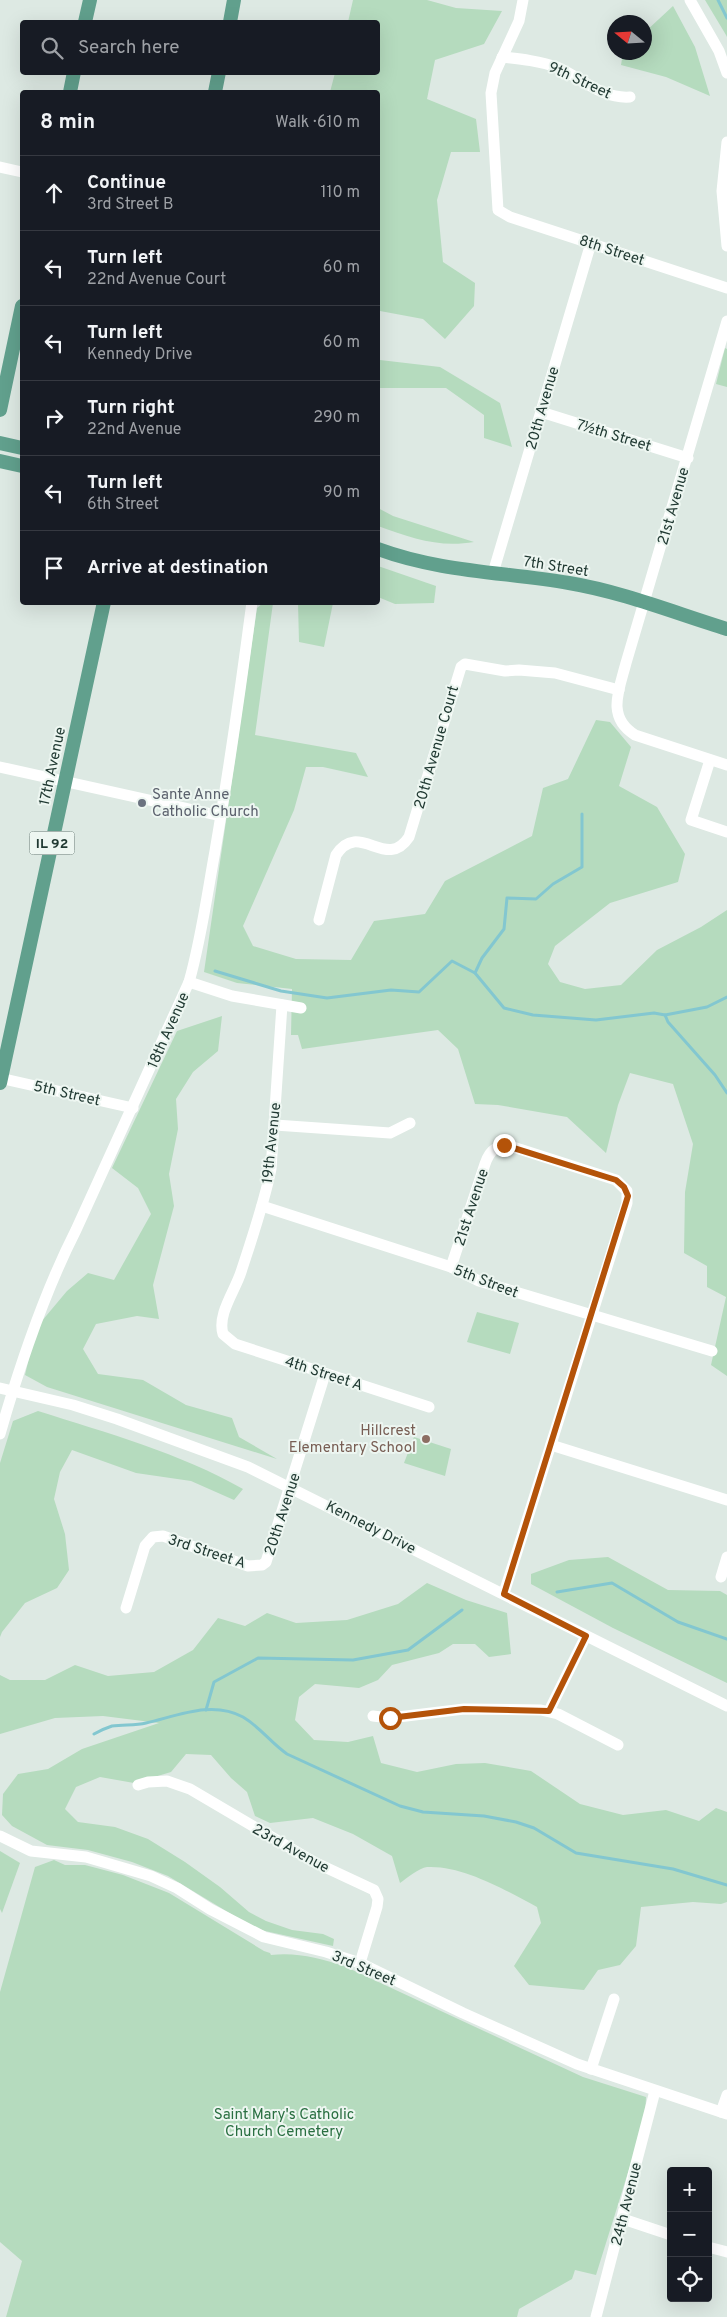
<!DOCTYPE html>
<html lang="en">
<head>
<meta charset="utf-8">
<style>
  :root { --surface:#171b24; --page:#20242c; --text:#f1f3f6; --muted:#9ea1a6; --line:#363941 }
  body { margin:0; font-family:Overpass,sans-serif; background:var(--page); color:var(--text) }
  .controls { position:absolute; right:15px; bottom:15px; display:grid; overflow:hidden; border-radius:5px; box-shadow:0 5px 20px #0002 }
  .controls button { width:45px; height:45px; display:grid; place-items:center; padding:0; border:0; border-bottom:1px solid var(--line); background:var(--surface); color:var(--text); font:25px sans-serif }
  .compass { position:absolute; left:607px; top:15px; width:45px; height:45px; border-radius:50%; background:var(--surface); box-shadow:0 5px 20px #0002; rotate:288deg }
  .stop { position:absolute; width:15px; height:15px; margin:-11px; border:4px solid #b45309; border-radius:50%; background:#fff }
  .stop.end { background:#b45309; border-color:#fff; box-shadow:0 1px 5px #0008 }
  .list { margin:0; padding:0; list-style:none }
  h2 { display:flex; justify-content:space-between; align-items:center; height:65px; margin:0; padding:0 20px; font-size:21px }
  h2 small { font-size:16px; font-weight:400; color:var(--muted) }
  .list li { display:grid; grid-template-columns:32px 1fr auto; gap:15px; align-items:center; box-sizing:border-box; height:75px; padding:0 20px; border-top:1px solid var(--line) }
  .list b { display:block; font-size:19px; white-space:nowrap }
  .list p { margin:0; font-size:16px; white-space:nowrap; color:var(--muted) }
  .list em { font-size:16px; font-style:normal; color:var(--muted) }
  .icon { flex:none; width:28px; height:28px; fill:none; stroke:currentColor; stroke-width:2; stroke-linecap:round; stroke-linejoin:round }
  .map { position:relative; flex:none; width:727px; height:2317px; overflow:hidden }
  .search { position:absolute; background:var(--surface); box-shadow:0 5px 20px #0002; left:20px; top:20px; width:360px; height:55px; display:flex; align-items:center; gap:12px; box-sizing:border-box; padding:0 18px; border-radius:5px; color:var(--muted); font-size:19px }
  .panel { position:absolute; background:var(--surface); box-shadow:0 5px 20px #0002; left:20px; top:90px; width:360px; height:515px; border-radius:5px }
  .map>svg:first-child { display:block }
  .green { fill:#b5dbbe }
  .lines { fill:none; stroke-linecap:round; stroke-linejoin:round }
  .stream { stroke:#83c7d0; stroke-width:3 }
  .minor { stroke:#fff; stroke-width:11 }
  .major { stroke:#61a08d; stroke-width:14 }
  .route { stroke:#b45309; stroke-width:6 }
  .worship-dot { fill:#6b7280; stroke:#edf6f1; stroke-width:2 }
  .education-dot { fill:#8d6e63; stroke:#edf6f1; stroke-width:2 }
  .labels { text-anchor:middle; stroke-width:4; stroke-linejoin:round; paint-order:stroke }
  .shield { fill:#edf6f1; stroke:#5d716b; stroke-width:1 }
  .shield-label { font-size:14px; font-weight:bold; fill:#1f3831 }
  .street-label { font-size:15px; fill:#1f3831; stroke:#edf6f1 }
  .worship-label { font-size:15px; fill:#5b616d; stroke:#edf6f1; text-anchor:start }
  .education-label { font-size:15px; fill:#785e54; stroke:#edf6f1; text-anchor:end }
  .park-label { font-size:15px; fill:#296f41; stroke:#edf6f1 }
</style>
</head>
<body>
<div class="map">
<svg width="727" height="2317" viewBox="0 0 727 2317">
  <rect width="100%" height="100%" fill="#dde9e3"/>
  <g class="green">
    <polygon points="353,0 427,0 456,8 502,11 484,44 435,60 427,99 476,119 480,152 451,152 437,200 443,262 475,283 474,306 445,339 423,319 380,311 378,314 378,92 330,92 335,73 378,72 378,22 348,22"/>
    <polygon points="705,0 727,0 727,37 726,35"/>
    <polygon points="673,6 695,47 710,96 666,77 621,65 623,53 644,52 645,32"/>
    <polygon points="725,348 727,349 727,387 716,384"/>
    <polygon points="378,358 380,360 440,367 500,403 512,447 484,438 484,415 446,388 378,388"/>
    <path d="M378,508L393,516L474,542C439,548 411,538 378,526Z"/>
    <polygon points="378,566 436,586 434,603 395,604 378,597"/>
    <polygon points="263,603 273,603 255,735 356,753 368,777 323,767 306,767 294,810 243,926 253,946 296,959 351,960 374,921 425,914 445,881 532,836 543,788 568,779 596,720 610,722 631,747 619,786 657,807 685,854 678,882 610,903 555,946 548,964 560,982 585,989 621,985 657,950 701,927 727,910 727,1376 711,1365 726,1297 707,1287 707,1266 684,1253 685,1192 693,1144 673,1084 630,1073 618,1105 606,1153 567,1117 498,1105 475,1104 458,1049 438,1030 302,1049 298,1035 291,1035 292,989 237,983 204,972 257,608"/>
    <polygon points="298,603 333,603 324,647 299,642"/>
    <polygon points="222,1016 218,1051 193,1072 176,1099 178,1129 169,1174 174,1206 153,1285 159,1319 137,1316 96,1324 83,1349 98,1374 143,1380 186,1405 232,1418 239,1437 277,1459 47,1387 25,1375 36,1328 67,1291 88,1273 114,1280 151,1214 138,1188 112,1168 177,1031"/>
    <polygon points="477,1312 519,1323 510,1354 467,1342"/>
    <path d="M38,1411C107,1433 180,1453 243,1489L234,1500L191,1481L136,1473L72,1450L60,1472L54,1499L65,1534L69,1570L57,1588L25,1603L2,1632L0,1637V1463L13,1421Z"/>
    <polygon points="414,1437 451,1449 445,1476 404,1463"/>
    <polygon points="608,1557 668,1590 720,1591 727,1595 727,1683 613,1628 531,1584 531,1574 569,1560"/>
    <path d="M427,1583L466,1600L507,1613L511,1654L489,1657L475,1644H453L439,1653L392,1665L378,1680L359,1688L315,1684L299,1697L295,1720L314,1740L348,1742L373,1736L381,1763L417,1772L456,1764L485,1763L531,1771L580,1804L623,1815L666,1810L699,1821L716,1808L727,1812V1902L721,1904L693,1902L641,1907L636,1946L620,1965L598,1970L584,1990L529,1985L514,1966L541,1923L537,1907C507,1891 463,1865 427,1867C419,1868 407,1878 400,1883L392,1856L353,1834L313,1818L270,1823L255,1816L247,1792L231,1778L211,1755L186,1754L171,1772L134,1783L100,1777L76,1787L65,1809L78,1822L115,1827L148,1839L185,1862L220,1887L249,1912L266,1921L292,1930L323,1934L334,1939L333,1946L256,1929L168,1876L132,1862L88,1850L47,1845L12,1826L2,1815L3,1794L18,1774L48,1769L82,1749L159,1723L103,1716L55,1718L0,1734V1675L10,1680H45L75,1665L108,1676L154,1672L193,1650L218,1618L245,1626L267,1613L296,1623L347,1620L398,1604Z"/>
    <polygon points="0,1851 20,1863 2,1913 0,1909"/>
    <path d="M54,1860L65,1865H85L123,1875L169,1893L264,1951L270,1953L271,1955C296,1952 320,1958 344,1966L583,2077L646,2097L645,2118L596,2275L575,2270L572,2279L519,2309L517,2317H6L22,2261L0,2242V1992L35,1867Z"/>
  </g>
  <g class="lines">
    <g class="stream">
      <polyline points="718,0 727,18"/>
      <polyline points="215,971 281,991 327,998 391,990 419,992 452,961 475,973 504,1008 533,1015 596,1020 654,1013 665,1015 707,1007 727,997"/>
      <polyline points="475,973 482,958 504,929 507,898 536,899 553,884 582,867 582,814"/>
      <polyline points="665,1015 668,1022 715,1075 727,1093"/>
      <polyline points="557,1592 612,1583 678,1622 727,1639"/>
      <polyline points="206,1710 214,1682 258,1658 353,1660 408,1650 462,1610"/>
      <path d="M94,1734C99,1731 106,1728 112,1726C123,1724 135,1726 146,1723C177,1716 212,1700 243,1717C260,1727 271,1743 287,1754L400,1806L423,1812L484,1816L516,1822L534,1828L576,1853L673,1869L727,1885"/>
    </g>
    <g class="minor">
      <polyline points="523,0 519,21 495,73 491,93 498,210 510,217 727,288"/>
      <polyline points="690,0 719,51 727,73"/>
      <path d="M502,57C521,59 540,61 559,68C583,79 602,99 630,97"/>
      <polyline points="727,142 722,191 727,246"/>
      <polyline points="0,167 22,172"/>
      <path d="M727,321L626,663C619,690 606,717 635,735L727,765"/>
      <polyline points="541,412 688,458"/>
      <polyline points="493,573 591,243"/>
      <polyline points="710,760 691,820 727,832"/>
      <polyline points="0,767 221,816"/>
      <path d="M319,920L336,855C359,819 386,872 409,837L461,667L465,664L505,671L519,670L555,673L619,690"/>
      <polyline points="189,982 232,996 301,1008"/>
      <path d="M282,1005L271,1169C264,1204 252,1238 241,1272C235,1291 217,1314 223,1334L235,1344L429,1407"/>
      <polyline points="0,1078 133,1108"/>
      <polyline points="275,1125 390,1133 410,1123"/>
      <polyline points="262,1206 451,1267 479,1281 712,1351"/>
      <path d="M451,1267L485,1164C490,1149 498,1144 513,1147L616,1180L627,1191V1203L612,1251L504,1593"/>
      <polyline points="0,1388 73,1405 117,1419 248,1467 727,1706"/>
      <path d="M0,1434C20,1364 43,1295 76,1230L189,982C201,940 207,895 215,851C229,769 241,686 252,602"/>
      <polyline points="551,1445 727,1500"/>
      <polyline points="721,1577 727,1557"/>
      <polyline points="126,1608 145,1546 153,1537 163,1536 248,1566 262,1565 266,1562 325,1374"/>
      <polyline points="549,1711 586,1636"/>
      <polyline points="373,1716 390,1718 464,1709 541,1710 558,1714 618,1745"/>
      <polyline points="138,1785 148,1782 167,1781 190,1789 314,1862 374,1890 378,1899 377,1907 360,1963"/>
      <polyline points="0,1836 31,1851 86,1857 151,1876 177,1888 210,1909 264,1937 326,1952 360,1963 463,2013 577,2064 727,2114"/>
      <polyline points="591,2069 614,1999"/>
      <polyline points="721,2112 727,2095"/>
      <polyline points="623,2219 671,2235"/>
      <polyline points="708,2247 727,2252"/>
      <polyline points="596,2317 655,2091"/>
    </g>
    <g class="major">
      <polyline points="85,22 90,0"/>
      <polyline points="230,22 234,0"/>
      <polyline points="70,92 74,72"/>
      <polyline points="215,92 219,72"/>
      <polyline points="0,410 22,306"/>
      <polyline points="0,443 22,448"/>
      <polyline points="0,461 22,466"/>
      <path d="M378,549C440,572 505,572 569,583C623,592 675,613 727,629"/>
      <polyline points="0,1083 104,602"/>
    </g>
  </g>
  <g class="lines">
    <polyline class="route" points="390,1718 464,1709 549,1711 586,1636 504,1594 628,1196 624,1187 616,1180 504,1145"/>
  </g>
  <circle class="worship-dot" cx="142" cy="803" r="5"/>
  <circle class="education-dot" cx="426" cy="1439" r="5"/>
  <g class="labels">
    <rect class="shield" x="29.5" y="831.5" width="45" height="23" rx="4"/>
    <g class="shield-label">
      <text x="52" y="848">IL 92</text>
    </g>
    <g class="street-label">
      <text transform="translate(580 80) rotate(25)" y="5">9th Street</text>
      <text transform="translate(612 250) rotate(18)" y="5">8th Street</text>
      <text transform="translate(542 408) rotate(-74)" y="5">20th Avenue</text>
      <text transform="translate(614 435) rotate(17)" y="5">7½th Street</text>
      <text transform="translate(673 506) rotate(-74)" y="5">21st Avenue</text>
      <text transform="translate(556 566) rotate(9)" y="5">7th Street</text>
      <text transform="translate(436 747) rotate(-74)" y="5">20th Avenue Court</text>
      <text transform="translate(52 766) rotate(-78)" y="5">17th Avenue</text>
      <text transform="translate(168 1030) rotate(-66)" y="5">18th Avenue</text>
      <text transform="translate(67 1093) rotate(13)" y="5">5th Street</text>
      <text transform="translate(271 1143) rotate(-84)" y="5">19th Avenue</text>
      <text transform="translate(471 1207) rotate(-72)" y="5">21st Avenue</text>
      <text transform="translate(486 1281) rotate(21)" y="5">5th Street</text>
      <text transform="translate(324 1373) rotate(18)" y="5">4th Street A</text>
      <text transform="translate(282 1514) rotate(-72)" y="5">20th Avenue</text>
      <text transform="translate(371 1527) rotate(27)" y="5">Kennedy Drive</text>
      <text transform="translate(207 1551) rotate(18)" y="5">3rd Street A</text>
      <text transform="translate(291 1848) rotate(29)" y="5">23rd Avenue</text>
      <text transform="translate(364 1968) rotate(23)" y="5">3rd Street</text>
      <text transform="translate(626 2204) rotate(-76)" y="5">24th Avenue</text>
    </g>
    <g class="worship-label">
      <text x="152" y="799">Sante Anne<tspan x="152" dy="17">Catholic Church</tspan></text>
    </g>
    <g class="education-label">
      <text x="416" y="1435">Hillcrest<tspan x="416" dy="17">Elementary School</tspan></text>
    </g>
    <g class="park-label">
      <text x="284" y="2119">Saint Mary's Catholic<tspan x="284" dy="17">Church Cemetery</tspan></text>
    </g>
  </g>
</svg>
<div class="controls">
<button>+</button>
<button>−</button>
<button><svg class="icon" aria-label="locate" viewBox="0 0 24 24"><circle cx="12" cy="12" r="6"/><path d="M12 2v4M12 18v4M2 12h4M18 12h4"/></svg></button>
</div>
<svg class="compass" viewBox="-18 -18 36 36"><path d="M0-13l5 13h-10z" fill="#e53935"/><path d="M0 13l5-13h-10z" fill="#9ea1a6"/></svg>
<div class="stop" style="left:390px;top:1718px"></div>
<div class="stop end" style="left:504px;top:1145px"></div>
<div class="search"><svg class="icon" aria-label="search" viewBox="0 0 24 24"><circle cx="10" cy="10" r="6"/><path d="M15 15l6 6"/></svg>Search here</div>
<section class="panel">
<h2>8 min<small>Walk · 610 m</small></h2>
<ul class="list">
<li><svg class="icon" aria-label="ahead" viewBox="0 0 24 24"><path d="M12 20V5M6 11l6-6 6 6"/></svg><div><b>Continue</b><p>3rd Street B</p></div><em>110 m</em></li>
<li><svg class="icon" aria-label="left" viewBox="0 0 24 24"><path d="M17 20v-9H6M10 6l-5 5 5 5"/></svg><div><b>Turn left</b><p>22nd Avenue Court</p></div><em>60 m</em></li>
<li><svg class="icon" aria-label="left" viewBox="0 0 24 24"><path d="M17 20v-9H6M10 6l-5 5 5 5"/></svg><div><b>Turn left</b><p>Kennedy Drive</p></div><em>60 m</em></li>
<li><svg class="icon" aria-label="right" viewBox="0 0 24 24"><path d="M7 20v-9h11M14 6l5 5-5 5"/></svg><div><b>Turn right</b><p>22nd Avenue</p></div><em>290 m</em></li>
<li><svg class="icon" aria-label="left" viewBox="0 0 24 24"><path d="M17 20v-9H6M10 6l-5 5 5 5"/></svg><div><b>Turn left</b><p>6th Street</p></div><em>90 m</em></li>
<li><svg class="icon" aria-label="arrive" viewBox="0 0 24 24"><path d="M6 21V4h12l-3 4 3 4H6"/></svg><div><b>Arrive at destination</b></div></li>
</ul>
</section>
</div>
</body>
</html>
